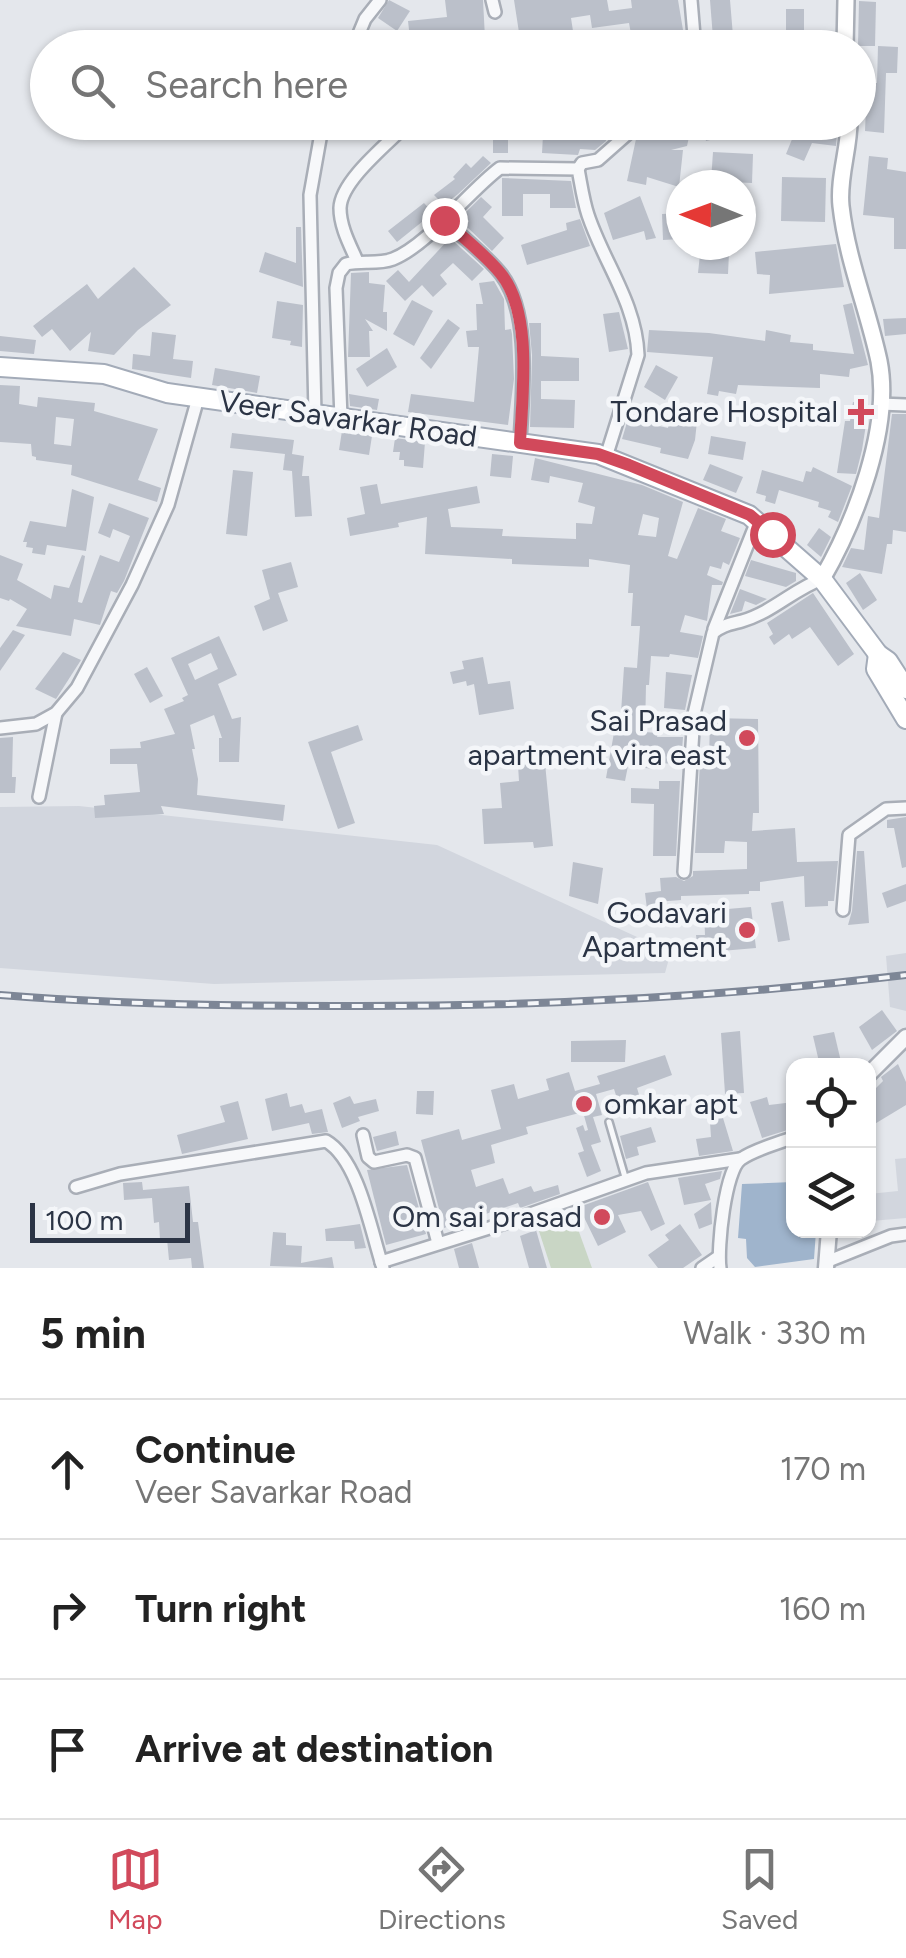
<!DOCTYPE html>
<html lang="en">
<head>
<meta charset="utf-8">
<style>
  :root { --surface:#fff; --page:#f2f2f2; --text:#222; --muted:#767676; --line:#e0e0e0; --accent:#d1495b }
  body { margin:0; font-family:Figtree,sans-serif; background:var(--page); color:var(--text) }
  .controls { position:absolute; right:30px; bottom:30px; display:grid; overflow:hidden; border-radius:20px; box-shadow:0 2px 8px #0004 }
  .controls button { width:90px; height:90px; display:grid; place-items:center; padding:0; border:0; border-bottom:2px solid var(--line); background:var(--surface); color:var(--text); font:50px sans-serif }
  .compass { position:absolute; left:666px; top:170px; width:90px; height:90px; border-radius:50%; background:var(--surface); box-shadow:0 2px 8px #0004; rotate:271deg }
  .scale { position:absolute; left:30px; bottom:25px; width:160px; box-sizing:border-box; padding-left:10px; border:5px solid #2b3445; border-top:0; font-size:28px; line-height:35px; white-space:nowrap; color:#2b3445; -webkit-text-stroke:8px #f4f6f9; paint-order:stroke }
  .stop { position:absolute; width:30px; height:30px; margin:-22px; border:8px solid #d1495b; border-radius:50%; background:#fff }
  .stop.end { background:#d1495b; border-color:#fff; box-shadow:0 2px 10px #0008 }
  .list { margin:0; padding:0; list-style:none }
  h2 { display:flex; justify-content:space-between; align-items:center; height:130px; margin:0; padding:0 40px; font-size:42px }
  h2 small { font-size:32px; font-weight:400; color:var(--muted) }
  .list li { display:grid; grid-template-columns:65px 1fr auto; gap:30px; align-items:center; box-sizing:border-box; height:140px; padding:0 40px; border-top:2px solid var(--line) }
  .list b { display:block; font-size:38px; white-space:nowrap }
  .list p { margin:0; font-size:32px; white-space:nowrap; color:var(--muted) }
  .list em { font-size:32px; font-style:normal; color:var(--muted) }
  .icon { flex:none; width:55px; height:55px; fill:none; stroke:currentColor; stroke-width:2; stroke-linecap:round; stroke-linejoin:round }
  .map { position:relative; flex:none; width:906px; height:1268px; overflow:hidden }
  .search { position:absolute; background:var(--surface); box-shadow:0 2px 8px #0004; left:30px; right:30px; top:30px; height:110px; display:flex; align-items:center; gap:25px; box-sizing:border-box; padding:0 35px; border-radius:55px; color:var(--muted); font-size:38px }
  .sheet { height:550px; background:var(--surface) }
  nav { display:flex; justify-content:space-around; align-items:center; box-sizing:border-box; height:140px; border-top:2px solid var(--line); background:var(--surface); font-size:28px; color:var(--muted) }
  nav a { display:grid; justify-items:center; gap:5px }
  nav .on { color:var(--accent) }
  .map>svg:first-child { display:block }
  .built { fill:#d2d6de }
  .green { fill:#c9d6c5 }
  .water { fill:#9fb4cc }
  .building { fill:#bbc0ca; fill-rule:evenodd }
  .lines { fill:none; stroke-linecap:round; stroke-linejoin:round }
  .service-casing { stroke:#a9aeb7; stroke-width:10 }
  .minor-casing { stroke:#a9aeb7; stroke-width:16 }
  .tertiary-casing { stroke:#a9aeb7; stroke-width:19 }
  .secondary-casing { stroke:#a9aeb7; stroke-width:20 }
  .primary-casing { stroke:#a3abb8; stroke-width:22 }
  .service { stroke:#f7f8fa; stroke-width:5 }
  .minor { stroke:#f7f8fa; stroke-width:11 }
  .tertiary { stroke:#f7f8fa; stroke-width:14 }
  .secondary { stroke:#fff; stroke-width:15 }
  .primary { stroke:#fff; stroke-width:18 }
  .rail-casing { stroke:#7d8696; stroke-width:8 }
  .rail { stroke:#f4f6f9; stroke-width:4; stroke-dasharray:11; stroke-linecap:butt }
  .route { stroke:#d1495b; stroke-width:12 }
  .poi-dot { fill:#d1495b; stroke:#f4f6f9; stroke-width:4 }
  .labels { text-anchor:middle; stroke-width:9; stroke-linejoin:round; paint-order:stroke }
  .poi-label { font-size:30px; fill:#2b3445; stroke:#f4f6f9; text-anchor:end }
  .street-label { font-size:30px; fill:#2b3445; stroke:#f4f6f9 }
</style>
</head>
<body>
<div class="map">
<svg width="906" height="1268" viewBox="0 0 906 1268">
  <rect width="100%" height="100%" fill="#e4e7ec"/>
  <g class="built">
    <polygon points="79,806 437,845 648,942 672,948 665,973 214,984 0,968 0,807"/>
    <polygon points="906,953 906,1011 890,1007 886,956"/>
    <polygon points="906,1158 906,1218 871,1221 869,1194 898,1191 895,1159"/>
  </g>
  <polygon class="green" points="574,1218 592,1268 551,1268 537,1225"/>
  <polygon class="water" points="793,1182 794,1230 816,1231 814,1259 755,1267 747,1258 746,1239 738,1238 742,1184"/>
  <g class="building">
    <polygon points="389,0 410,11 397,31 378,18"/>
    <polygon points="445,0 483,0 485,38 411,47 408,21 447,17"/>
    <polygon points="514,0 607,0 609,11 632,8 631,0 678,0 686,48 609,48 608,41 632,39 629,23 592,28 590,15 571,18 573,31 520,39"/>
    <polygon points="710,0 730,0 733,36 713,38"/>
    <polygon points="859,1 876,2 875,46 858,46"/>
    <rect x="786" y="9" width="18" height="26"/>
    <polygon points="878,46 898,47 897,73 886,73 884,133 865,131 867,83 877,83"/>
    <polygon points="588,122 622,122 622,126 616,132 606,131 606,141 595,150 580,149 578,155 542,153 543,135 587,138"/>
    <polygon points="732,122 744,122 747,131 706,141 703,129"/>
    <polygon points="799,122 838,122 836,146 812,143 804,161 786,154"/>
    <rect x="493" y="128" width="15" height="25"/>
    <polygon points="647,129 689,137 687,146 671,150 683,150 679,187 647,177 646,185 627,181 636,139"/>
    <polygon points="713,152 753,154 752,183 711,181"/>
    <polygon points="483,156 491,163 458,194 444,205 434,195 455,179 453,177 466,163 471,168"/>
    <polygon points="869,156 888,158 887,169 906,172 906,249 894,249 894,218 863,215"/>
    <polygon points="782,177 826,178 825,222 781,221"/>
    <polygon points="502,178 571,181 576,208 550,208 550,194 523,194 523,216 502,216"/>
    <polygon points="640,196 656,238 646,240 644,231 613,240 604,213"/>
    <polygon points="481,197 492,207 483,217 504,238 492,251 466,226 469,221 463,215"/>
    <polygon points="424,203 433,213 397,242 388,231"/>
    <polygon points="681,213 681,239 663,240 662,214"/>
    <polygon points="580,219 590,246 527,265 521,245 567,230 566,223"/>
    <polygon points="296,227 301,227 303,287 259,272 265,252 296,263"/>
    <polygon points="450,238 484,269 472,281 453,263 440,275 447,284 433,297 422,285 405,301 386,281 398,270 409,282"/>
    <polygon points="836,244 844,287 769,294 770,275 757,274 755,252"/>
    <polygon points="701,245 724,245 724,253 729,253 728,274 698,273"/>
    <polygon points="134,267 171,305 138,330 114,355 88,351 91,332 70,351 52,329 42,337 33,326 87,284 98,299"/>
    <polygon points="369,272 369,283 385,285 383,312 387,312 387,331 365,319 373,331 369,331 370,357 348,357 351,273"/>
    <polygon points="494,281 504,299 505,330 511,329 512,334 514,379 508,425 408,412 411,394 474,402 479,347 468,347 466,331 477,330 476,304 483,304 479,283"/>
    <polygon points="412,300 433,311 414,346 393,334"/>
    <polygon points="277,301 303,305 302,347 290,345 291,341 272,338"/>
    <polygon points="852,303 868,365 850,369 849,377 820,374 820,388 738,385 736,394 719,391 718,396 707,394 713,357 647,352 649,330 709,333 765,341 766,330 791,335 790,342 813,344 813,350 854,354 843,305"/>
    <polygon points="619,312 628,349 609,352 603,314"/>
    <polygon points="906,318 906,334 885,336 883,319"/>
    <polygon points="448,319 460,328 431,369 420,358"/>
    <polygon points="529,323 541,323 541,356 579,358 579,381 541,381 541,399 575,400 574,428 530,427 532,355"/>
    <polygon points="152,332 176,335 173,359 193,361 191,378 132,369 133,354 150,356"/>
    <polygon points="0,336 36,340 34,354 0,351"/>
    <polygon points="387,348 397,367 367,387 356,369"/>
    <polygon points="656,365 678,377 665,400 644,387"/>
    <polygon points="215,368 260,376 257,393 212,385"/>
    <path d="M0,385L20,386L19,404L37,407L38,397L95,403L94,411L158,429L138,480L161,488L157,502L71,475L72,465L36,460V457L32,456L31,444L0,442ZM56,417L74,419L71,446L54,444Z"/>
    <polygon points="349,394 379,399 377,410 350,406"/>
    <polygon points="853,402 869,405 862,450 856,474 837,473 845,421 850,421"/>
    <polygon points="671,409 698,412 695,440 688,459 660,453 661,448 622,439 628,419 668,428"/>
    <polygon points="892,414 906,414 906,532 893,530 892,544 887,544 882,574 842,567 851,548 864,550 868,516 879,518"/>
    <polygon points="342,431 372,436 369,455 339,450"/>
    <polygon points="232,433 294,440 292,454 304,456 302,476 309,476 312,516 295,517 292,471 283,470 285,454 230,448"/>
    <polygon points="711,436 746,442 743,460 708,454"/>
    <polygon points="395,438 425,442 423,468 404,466 404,460 399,460 400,452 393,452"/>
    <polygon points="492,454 513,456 511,478 490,476"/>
    <path d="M535,458L642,485L683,502L668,556L677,559L698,508L726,519L721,531L740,538L729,565L723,562L721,569L710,566L707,575L723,582L722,585H712L707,621L685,615L680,632L703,636L698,658L670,654L669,657L651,656L649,685H646L645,732L658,733L657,737H683L681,764L655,763L654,769L628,766L625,781L606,778L615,727L620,728L624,667L637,668L640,626H631L633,593H628L630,565L589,559V567L512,564V559L425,554L427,517L398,523L399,527L350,536L347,518L365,514L360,487L377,484L381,504L477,486L480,503L448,509L451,527L503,529L502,536L576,539V523L592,524L595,507L578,502L583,483L550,476L549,483L531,480ZM643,514L659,518L656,537L638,535Z"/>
    <polygon points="710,464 743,477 736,493 703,480"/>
    <polygon points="813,467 852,486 838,522 828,517 831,511 818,507 819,502 779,490 775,504 765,501 766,496 756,493 762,470 803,482 806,471 811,472"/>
    <polygon points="233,470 253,472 247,536 226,534"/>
    <polygon points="72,489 94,497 86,551 47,545 45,555 32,553 33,548 26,547 27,542 23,542 30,521 66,527"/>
    <polygon points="109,503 149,518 124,581 117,593 111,591 100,625 74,619 71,636 16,626 27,609 10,599 9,601 0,598 0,555 23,564 17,580 51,599 54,585 69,588 82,555 85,556 78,602 82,603 100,555 119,562 130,536 113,529 110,538 98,533"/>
    <polygon points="819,528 831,537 821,557 807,545"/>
    <polygon points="751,560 796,573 796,581 786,587 745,576"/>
    <polygon points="291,562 298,587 278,593 288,621 263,631 254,606 270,599 262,570"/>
    <polygon points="860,573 877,600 863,610 846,583"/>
    <polygon points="740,589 767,599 756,605 745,601 742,611 730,614"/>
    <polygon points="813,593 854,654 838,666 810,627 792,639 789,634 774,645 769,637 773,634 767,623"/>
    <polygon points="13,630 25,635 0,671 0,648"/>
    <path d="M219,636L237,675L218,684L232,719L241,717L239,762H219V738H222L214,715L190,725L195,749H192L198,779L197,795L285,805L283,821L161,806L164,814L95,818L94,806L105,805L104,795L140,792L137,764H110V749L141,748L140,742L175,734L164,709L184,701L182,698L188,695L171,658ZM211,653L218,669L195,680L188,664Z"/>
    <polygon points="63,652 81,660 56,699 35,689"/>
    <polygon points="483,657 488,684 510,681 514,709 479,715 474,684 467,686 466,681 453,684 450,672 464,669 462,661"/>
    <polygon points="147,667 163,696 150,703 134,674"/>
    <polygon points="666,672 692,675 685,710 664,708"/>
    <polygon points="710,718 758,719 759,813 753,813 752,831 795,828 797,862 838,861 834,901 828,901 828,906 805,907 804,876 760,882 760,891 749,891 749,894 681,896 681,900 656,902 656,908 647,909 645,893 661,891 660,878 676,877 684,881 693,876 693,871 747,869 747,842 725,841 724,853 695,853 700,762 709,762"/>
    <polygon points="358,725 363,740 331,752 355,823 338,829 308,742"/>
    <polygon points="13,737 12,777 16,777 15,793 0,793 0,738"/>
    <polygon points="545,763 553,846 534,848 533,842 484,844 482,809 502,808 500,783 519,781 518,765"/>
    <polygon points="659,781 680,781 676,856 653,856 654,804 631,803 631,788 659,789"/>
    <polygon points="906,817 906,867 902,868 894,828 887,828 887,820"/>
    <polygon points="857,851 864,851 869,923 848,925 852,911"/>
    <polygon points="573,862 603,868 598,904 569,896"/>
    <polygon points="906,884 906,901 887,908 882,893"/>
    <polygon points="783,901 790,940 778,942 771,903"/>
    <polygon points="751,907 756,948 698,953 696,935 705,935 704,911"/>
    <polygon points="882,1010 897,1031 872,1050 859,1027"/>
    <polygon points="740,1031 744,1093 725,1094 721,1033"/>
    <polygon points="834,1032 842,1066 820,1066 813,1036"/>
    <polygon points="626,1040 625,1062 571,1062 571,1041"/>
    <polygon points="665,1055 672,1075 637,1088 643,1108 622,1114 614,1089 596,1094 602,1115 593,1117 601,1142 591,1145 601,1171 587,1177 578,1153 584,1151 576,1128 583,1125 585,1131 588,1130 583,1112 526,1127 528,1134 491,1145 495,1163 471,1170 476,1187 503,1178 509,1194 531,1186 534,1192 558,1185 560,1194 520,1208 518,1203 444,1228 421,1140 459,1129 462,1140 501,1129 491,1090 514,1084 518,1099 549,1090 546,1079 569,1072 575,1091 600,1084 597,1076"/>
    <polygon points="898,1064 906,1082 906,1105 868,1128 868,1096 883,1081 881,1077"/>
    <polygon points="417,1091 434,1091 433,1115 416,1114"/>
    <polygon points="287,1093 290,1107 302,1104 305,1113 322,1109 328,1132 312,1134 309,1123 272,1131 265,1099"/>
    <polygon points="350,1096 354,1104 376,1099 379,1111 358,1117 360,1121 342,1128 333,1103"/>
    <polygon points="767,1097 769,1105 794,1102 794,1128 762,1138 750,1102"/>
    <polygon points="238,1101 248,1139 182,1154 177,1135 225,1122 220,1106"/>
    <polygon points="709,1108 720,1108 733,1151 699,1156 696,1139 711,1137"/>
    <polygon points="651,1127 656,1142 637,1147 639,1155 626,1159 620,1136"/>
    <polygon points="396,1131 399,1145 377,1151 373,1137"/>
    <polygon points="407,1165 426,1234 386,1245 367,1170"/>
    <polygon points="722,1171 720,1179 705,1184 711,1200 684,1205 678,1178"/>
    <polygon points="142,1182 143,1190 189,1186 193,1222 198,1222 204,1268 192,1268 191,1258 169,1260 167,1239 160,1240 159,1222 154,1223 152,1198 124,1200 123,1183"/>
    <polygon points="648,1182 665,1224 651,1231 641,1211 618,1215 626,1232 598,1246 579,1207"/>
    <polygon points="711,1202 712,1224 699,1229 694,1214"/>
    <polygon points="360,1224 366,1248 355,1249 354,1241 326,1241 325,1229"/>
    <polygon points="680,1224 702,1255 683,1268 658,1268 648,1255 669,1240 665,1235"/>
    <polygon points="536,1230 547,1268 529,1268 520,1236"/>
    <polygon points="273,1232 286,1233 286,1245 302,1246 301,1263 332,1257 334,1268 270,1266"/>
    <polygon points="472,1243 479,1268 459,1268 454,1249"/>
  </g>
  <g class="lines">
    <g class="service-casing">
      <polyline id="service" points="609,1122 625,1177"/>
    </g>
    <g class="minor-casing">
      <g id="minor">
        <polyline points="492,0 495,12"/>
        <polyline points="691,0 695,48"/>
        <polyline points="353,48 365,19 380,0"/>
        <polyline points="578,169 582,163 598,160 641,122"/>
        <path d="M444,220C462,237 486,255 501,274C532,314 522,395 520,443"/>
        <path d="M357,261C350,245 340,227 340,208C341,180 389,143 409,122"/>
        <polyline points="880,404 906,405"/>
        <polyline points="315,414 310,195 323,122"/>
        <path d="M341,418L336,288L339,273L346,264C362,260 377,265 393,259C428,245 469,191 500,168L578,169C581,184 583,200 588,215C604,263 636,303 638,355L606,457"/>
        <polyline points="714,629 757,521"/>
        <polyline points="0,728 36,724 56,713 77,688 132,585 168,505 198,398"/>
        <polyline points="39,797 56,713"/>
        <path d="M684,872L694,714L713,633C722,625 731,624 742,621C773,612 794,589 822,579"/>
        <polyline points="843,910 849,835 886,809 906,808"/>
        <polyline points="363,1135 368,1157 374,1162 407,1155 415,1158 438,1243"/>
        <path d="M76,1187L120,1174L326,1141C359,1160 371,1232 383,1268"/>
        <polyline points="381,1262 505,1223 646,1173 740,1159"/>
        <polyline points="826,1262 891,1236 906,1234"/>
        <polyline points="702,1268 718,1257"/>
        <path d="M720,1268C717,1249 725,1169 741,1159C755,1149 777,1144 794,1137"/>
      </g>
    </g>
    <g class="tertiary-casing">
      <g id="tertiary">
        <polyline points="868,1075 906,1037"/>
        <polyline points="826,1268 829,1230"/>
      </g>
    </g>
    <g class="secondary-casing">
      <g id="secondary">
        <polyline points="845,48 846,0"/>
        <path d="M822,579C855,522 892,427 879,361C868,309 847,260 841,206C838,178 849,150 849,122"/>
      </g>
    </g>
    <g class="primary-casing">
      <g id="primary">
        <polyline points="0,367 104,374 167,393 598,454 749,515 822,579 878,654 888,661 906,689"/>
        <polyline points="878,654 876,669 906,719"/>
      </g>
    </g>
    <use href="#service" class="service"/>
    <use href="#minor" class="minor"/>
    <use href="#tertiary" class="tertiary"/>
    <use href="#secondary" class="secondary"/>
    <use href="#primary" class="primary"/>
    <g class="rail-casing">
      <path id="rail" d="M0,995C111,1004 222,1006 332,1006C524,1007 716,998 906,975"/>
    </g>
    <use href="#rail" class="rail"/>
  </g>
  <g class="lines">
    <path class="route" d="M444,220C462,237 486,255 501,274C533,314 522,396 520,443L598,454L629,465L750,515L772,534"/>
  </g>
  <g class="poi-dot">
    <path d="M856 397h10v10h10v10h-10v10h-10v-10h-10v-10h10z"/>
    <circle cx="747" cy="738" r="10"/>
    <circle cx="747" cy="930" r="10"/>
    <circle cx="584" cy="1104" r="10"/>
    <circle cx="602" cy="1217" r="10"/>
  </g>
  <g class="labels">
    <g class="poi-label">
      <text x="838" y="422">Tondare Hospital</text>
      <text x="727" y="731">Sai Prasad<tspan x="727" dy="34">apartment vira east</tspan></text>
      <text x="727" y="923">Godavari<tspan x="727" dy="34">Apartment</tspan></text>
      <text x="604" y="1114" text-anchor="start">omkar apt</text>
      <text x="582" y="1227">Om sai prasad</text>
    </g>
    <g class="street-label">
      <text transform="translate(348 419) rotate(8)" y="10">Veer Savarkar Road</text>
    </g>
  </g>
</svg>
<div class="controls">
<button><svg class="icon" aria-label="locate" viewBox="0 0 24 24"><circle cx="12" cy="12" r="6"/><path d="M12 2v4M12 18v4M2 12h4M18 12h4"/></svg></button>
<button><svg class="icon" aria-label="layers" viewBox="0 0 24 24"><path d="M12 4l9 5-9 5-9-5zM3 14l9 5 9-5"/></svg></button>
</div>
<svg class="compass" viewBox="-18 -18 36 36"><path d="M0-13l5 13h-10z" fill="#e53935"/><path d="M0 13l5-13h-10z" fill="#767676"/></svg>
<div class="scale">100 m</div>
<div class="stop" style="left:772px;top:534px"></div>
<div class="stop end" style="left:444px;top:220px"></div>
<div class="search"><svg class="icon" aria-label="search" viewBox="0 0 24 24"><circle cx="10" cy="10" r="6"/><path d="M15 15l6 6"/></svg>Search here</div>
</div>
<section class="sheet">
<h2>5 min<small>Walk · 330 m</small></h2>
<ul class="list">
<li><svg class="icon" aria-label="ahead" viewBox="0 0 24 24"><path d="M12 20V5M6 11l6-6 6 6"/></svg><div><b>Continue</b><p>Veer Savarkar Road</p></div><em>170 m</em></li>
<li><svg class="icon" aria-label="right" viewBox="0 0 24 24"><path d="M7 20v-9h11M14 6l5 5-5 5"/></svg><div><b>Turn right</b></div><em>160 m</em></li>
<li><svg class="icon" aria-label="arrive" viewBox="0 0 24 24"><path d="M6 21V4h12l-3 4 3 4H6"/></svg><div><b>Arrive at destination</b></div></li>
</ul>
</section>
<nav>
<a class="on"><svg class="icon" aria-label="map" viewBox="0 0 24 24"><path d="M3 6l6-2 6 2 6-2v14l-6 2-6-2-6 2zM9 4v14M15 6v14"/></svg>Map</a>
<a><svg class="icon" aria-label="directions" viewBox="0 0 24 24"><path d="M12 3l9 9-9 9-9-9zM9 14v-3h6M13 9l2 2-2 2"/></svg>Directions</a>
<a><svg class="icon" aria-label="saved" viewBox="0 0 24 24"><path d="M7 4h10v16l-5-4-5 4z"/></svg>Saved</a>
</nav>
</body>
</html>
